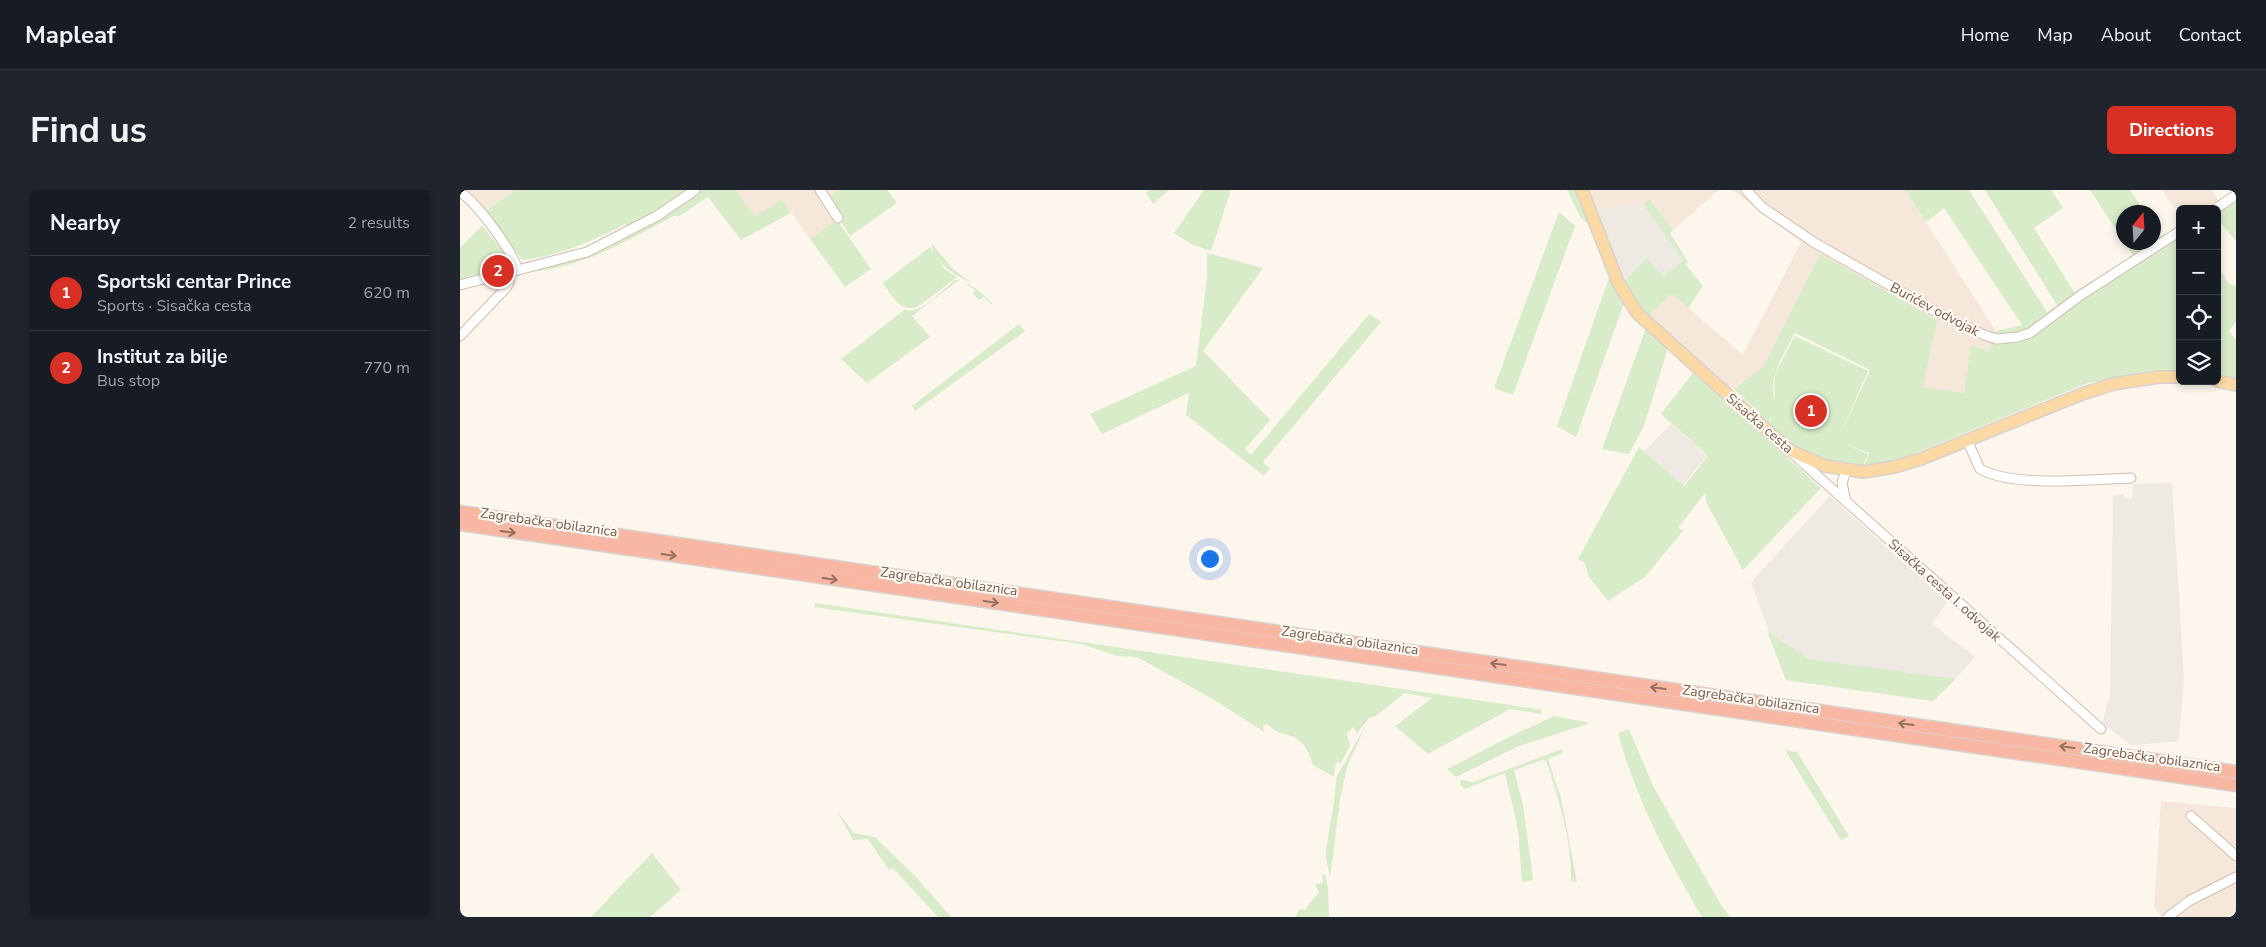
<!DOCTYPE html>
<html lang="en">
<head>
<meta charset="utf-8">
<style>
  :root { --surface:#171b24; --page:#20242c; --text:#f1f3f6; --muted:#9ea1a6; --line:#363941; --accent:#d93025 }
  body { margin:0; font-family:"Nunito Sans",sans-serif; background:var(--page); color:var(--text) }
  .controls { position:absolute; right:15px; top:15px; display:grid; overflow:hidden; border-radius:8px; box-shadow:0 2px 8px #0003 }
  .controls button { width:45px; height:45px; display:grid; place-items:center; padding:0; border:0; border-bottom:1px solid var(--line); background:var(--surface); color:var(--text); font:25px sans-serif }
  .compass { position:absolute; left:1656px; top:15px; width:45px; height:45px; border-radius:50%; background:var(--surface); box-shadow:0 2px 8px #0003; rotate:18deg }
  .you { position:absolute; left:749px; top:368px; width:18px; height:18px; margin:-12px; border:4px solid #fff; border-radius:50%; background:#1a73e8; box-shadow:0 0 0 8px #1a73e833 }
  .badge { display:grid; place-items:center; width:32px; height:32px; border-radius:50%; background:var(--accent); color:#fff; font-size:16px; font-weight:700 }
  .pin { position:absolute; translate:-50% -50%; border:2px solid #fff; box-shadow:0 1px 5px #0006 }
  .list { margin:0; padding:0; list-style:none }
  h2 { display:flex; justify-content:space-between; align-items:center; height:65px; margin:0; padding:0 20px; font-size:21px }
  h2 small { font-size:16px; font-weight:400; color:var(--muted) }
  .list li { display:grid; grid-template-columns:32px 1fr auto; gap:15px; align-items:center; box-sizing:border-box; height:75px; padding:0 20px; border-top:1px solid var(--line) }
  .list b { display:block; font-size:19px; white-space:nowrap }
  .list p { margin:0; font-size:16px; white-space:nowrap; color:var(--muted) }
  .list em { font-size:16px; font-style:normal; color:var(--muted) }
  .icon { flex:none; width:28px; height:28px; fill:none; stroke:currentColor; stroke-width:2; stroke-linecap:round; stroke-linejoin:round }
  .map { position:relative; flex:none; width:1776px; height:727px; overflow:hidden; border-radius:8px }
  header { display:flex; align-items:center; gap:30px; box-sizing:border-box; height:70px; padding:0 25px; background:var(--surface); border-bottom:1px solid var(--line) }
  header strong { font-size:24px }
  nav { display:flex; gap:28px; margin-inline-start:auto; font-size:18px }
  .intro { display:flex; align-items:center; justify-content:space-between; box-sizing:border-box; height:120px; padding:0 30px }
  h1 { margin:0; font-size:35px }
  .button { padding:12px 22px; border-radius:8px; background:var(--accent); color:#fff; font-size:18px; font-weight:700 }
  main { display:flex; gap:30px; padding:0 30px }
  aside { flex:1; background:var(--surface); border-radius:8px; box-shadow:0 2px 8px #0003 }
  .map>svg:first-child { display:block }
  .residential { fill:#f5e8da }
  .industrial { fill:#efe9e4 }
  .green { fill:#d8ecc9; fill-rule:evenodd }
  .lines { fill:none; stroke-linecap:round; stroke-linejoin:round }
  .minor-casing { stroke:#d1beb0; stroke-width:11 }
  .major-casing { stroke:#dad1cd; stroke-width:14 }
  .highway-casing { stroke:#dad1cd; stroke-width:15 }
  .minor { stroke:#fff; stroke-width:9 }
  .major { stroke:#fbd9a5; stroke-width:11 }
  .highway { stroke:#f7b7a3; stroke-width:12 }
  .oneway { stroke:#936e5e }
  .labels { text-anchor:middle; stroke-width:4.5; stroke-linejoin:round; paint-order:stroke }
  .street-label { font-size:14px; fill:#7a5c4d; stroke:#fffaf3 }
</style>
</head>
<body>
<header>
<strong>Mapleaf</strong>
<nav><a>Home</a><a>Map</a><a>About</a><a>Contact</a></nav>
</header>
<div class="intro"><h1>Find us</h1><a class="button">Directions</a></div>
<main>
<aside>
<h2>Nearby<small>2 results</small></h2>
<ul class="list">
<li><span class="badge">1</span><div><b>Sportski centar Prince</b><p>Sports · Sisačka cesta</p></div><em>620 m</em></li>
<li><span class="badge">2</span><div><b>Institut za bilje</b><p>Bus stop</p></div><em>770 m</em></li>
</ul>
</aside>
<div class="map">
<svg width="1776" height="727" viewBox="0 0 1776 727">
  <rect width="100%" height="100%" fill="#fdf6ec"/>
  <g class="residential">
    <polygon points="0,0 56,0 17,26"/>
    <polygon points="276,0 380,0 367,8 377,30 350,49 322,9 295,28"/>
    <polygon points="1129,0 1259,0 1213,40 1190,11 1183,14 1136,19"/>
    <polygon points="1272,0 1445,0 1536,141 1530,161 1511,155 1504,204 1463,197 1360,64 1303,177 1274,199 1269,199 1187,127 1212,104 1283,165 1341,52"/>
    <polygon points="1702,0 1752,0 1760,13 1749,19 1720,19 1720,26"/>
    <polygon points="1701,611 1776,618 1776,727 1702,727 1694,717"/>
  </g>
  <g class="industrial">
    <polygon points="1183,14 1224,70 1204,87 1187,68 1164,91 1136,19"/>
    <polygon points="1211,234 1247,266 1222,296 1183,263"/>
    <polygon points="1712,293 1724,488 1719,551 1671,555 1642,533 1650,505 1653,305 1664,304 1664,308 1672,309 1673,294"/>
    <polygon points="1370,306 1487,412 1472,434 1515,467 1497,487 1473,511 1326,490 1291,392"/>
  </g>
  <g class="green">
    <path d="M56,0H227L190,26L167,39L166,34C132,51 100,66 62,70L25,21Z"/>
    <path d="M240,0H276L295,27L322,9L331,23L281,50L248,7L218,27L216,25C166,51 128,76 70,82L72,79C91,75 110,71 128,65C160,55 215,22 240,0Z"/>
    <polygon points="380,0 427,0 437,13 390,46 367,8"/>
    <polygon points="690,0 709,0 693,14 686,3"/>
    <polygon points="744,0 771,0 751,61 731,54 714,43"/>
    <polygon points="1107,0 1116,0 1130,36 1121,28"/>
    <path d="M1445,0H1509L1587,122L1597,115L1525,0H1591L1603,18L1574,38L1614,102L1673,66L1665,53L1694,52V35L1702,47L1720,35V182L1699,181L1628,193L1441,269L1420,275L1404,276L1409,263L1385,254L1408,264L1403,276C1381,273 1353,270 1334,255C1326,249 1318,241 1310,234L1312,223L1309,233L1274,199L1303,177L1360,64L1477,130L1463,197L1504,203L1511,155L1529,161L1536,141L1562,135L1484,18L1466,32ZM1335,143L1410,180L1377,252L1408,181L1335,146L1316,182L1314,193L1315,211C1307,187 1324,165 1335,143Z"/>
    <polygon points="1630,0 1670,0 1685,22 1664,22 1663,50"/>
    <polygon points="1190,10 1213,40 1210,43 1228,72 1226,75 1243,96 1228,118 1212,104 1187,127 1177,116 1164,91 1187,68 1204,87 1223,70 1183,14"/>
    <polygon points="1776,10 1776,51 1757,29 1757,24"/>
    <polygon points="1099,22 1115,36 1053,205 1034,198"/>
    <polygon points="377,30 411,79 385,97 350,49"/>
    <polygon points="22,35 46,65 49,75 0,90 0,58"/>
    <path d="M472,54L493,79L512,93C495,85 472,73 472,54Z"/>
    <path d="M470,57L484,79L497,87L459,116C441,124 432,106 423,93Z"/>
    <polygon points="747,63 803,78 743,161 810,230 785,259 791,265 909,124 921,132 803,272 810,278 804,286 726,225 729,203 642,244 630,224 736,176 747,87"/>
    <polygon points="1757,74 1769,94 1776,96 1776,132 1769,141 1776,150 1776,190 1757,185"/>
    <polygon points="1149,88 1164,113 1116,247 1097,236"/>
    <path d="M495,90H499L452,126L470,147L407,193L381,169L444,120C464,124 481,100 495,90Z"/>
    <polygon points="508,94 518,100 533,114 532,115 524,107 519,110 513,104 515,100 507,95"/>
    <polygon points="559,134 565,141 455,221 452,216"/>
    <polygon points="1186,138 1205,155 1207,161 1184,236 1169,264 1142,259"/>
    <polygon points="1233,183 1361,298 1283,380 1246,312 1245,303 1218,338 1223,341 1185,387 1148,411 1129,387 1125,373 1118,369 1179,257 1224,296 1248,266 1201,224"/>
    <path d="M355,413L1051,515L1082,520L1081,524L1050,519L968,564L935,536L972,508L945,503L916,526L909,528L897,543L893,537L887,544L890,556L881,573L876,572L874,587L853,575C847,557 842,548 824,544C818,543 811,537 806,534L803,536L804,542L756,511L677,467L657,466L621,454L354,417Z"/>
    <polygon points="1307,441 1349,469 1496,489 1473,511 1326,490"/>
    <polygon points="1094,526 1130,533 1059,556 996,587 987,579 1051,546"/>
    <polygon points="906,535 887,577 880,609 870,688 866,668 866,659 874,613 876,588"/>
    <path d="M1169,539L1193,596L1261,715L1270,727H1242C1207,668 1176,609 1158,543Z"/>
    <path d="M1102,559L1103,563L1088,569L1101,608L1117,692L1111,691C1112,653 1100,615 1089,579L1086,571L1083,570L1054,580L1063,615L1073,690L1062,692L1058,639L1045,583L1005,599L1000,595L1001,590L1014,592Z"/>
    <polygon points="1325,560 1337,562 1389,646 1381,650"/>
    <polygon points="377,621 394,643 415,647 457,688 491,727 478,727 433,678 429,680 408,649 393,650"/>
    <polygon points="192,663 221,700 190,727 131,727"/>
    <path d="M865,684L868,697L869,727H835L840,719L846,720C848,713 855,708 859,702L856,697V694L863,693L862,686Z"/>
  </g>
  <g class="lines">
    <g class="minor-casing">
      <g id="minor">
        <polyline points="360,0 378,28"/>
        <polyline points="1286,0 1302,17 1355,53 1482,125 1524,145 1537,149 1558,147 1570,143 1621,105 1720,41"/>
        <path d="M0,2C18,14 51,59 58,80"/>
        <polyline points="1755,19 1776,5"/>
        <polyline points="0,95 127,62 197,26 235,0"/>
        <polyline points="0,146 46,98 49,93 48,84"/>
        <path d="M1507,250L1520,279C1554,298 1632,289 1671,288"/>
        <polyline points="1333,264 1641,539"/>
        <polyline points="1386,312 1382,293 1386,281"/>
        <polyline points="1731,626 1776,666"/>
        <polyline points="1708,727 1729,711 1776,687"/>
      </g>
    </g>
    <g class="major-casing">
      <g id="major">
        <polyline points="1122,0 1158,92 1177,123 1329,260 1365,276 1403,282 1434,277 1461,269 1622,204 1653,194 1699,187 1720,187"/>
        <polyline points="1757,191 1776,195"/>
      </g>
    </g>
    <g class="highway-casing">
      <g id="highway">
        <polyline points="0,322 1776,582"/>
        <polyline points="0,334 1776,595"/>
      </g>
    </g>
    <use href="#minor" class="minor"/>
    <use href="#major" class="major"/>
    <use href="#highway" class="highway"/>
  </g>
  <defs><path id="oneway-shaft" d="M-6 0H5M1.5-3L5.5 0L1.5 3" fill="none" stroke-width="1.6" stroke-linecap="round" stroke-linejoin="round" transform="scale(1.25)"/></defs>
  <g class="oneway">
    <use href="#oneway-shaft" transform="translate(48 342) rotate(8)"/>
    <use href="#oneway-shaft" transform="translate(209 365) rotate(8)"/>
    <use href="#oneway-shaft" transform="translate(370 389) rotate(8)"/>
    <use href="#oneway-shaft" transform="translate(531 412) rotate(8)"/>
    <use href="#oneway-shaft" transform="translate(1038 474) rotate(-172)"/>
    <use href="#oneway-shaft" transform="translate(1198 498) rotate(-172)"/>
    <use href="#oneway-shaft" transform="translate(1446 534) rotate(-172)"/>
    <use href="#oneway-shaft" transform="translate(1607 557) rotate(-172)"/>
  </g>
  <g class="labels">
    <g class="street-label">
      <text transform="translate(1475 119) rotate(28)" y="5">Burićev odvojak</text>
      <text transform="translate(1300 233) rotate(41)" y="5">Sisačka cesta</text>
      <text transform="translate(89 332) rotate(8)" y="5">Zagrebačka obilaznica</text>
      <text transform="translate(489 391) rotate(8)" y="5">Zagrebačka obilaznica</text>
      <text transform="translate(1485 400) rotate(42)" y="5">Sisačka cesta I. odvojak</text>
      <text transform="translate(890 450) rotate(8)" y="5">Zagrebačka obilaznica</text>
      <text transform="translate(1291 509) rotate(8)" y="5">Zagrebačka obilaznica</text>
      <text transform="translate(1692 567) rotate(8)" y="5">Zagrebačka obilaznica</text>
    </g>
  </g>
</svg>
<div class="controls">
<button>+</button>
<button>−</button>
<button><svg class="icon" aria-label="locate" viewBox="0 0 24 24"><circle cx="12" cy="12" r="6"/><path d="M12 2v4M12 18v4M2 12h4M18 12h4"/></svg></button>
<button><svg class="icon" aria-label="layers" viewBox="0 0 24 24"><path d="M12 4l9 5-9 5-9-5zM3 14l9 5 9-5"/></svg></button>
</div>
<svg class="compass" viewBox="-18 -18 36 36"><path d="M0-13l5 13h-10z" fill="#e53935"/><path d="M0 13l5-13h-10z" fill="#9ea1a6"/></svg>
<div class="you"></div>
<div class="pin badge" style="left:1351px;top:221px">1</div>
<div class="pin badge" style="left:38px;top:81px">2</div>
</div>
</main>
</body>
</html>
